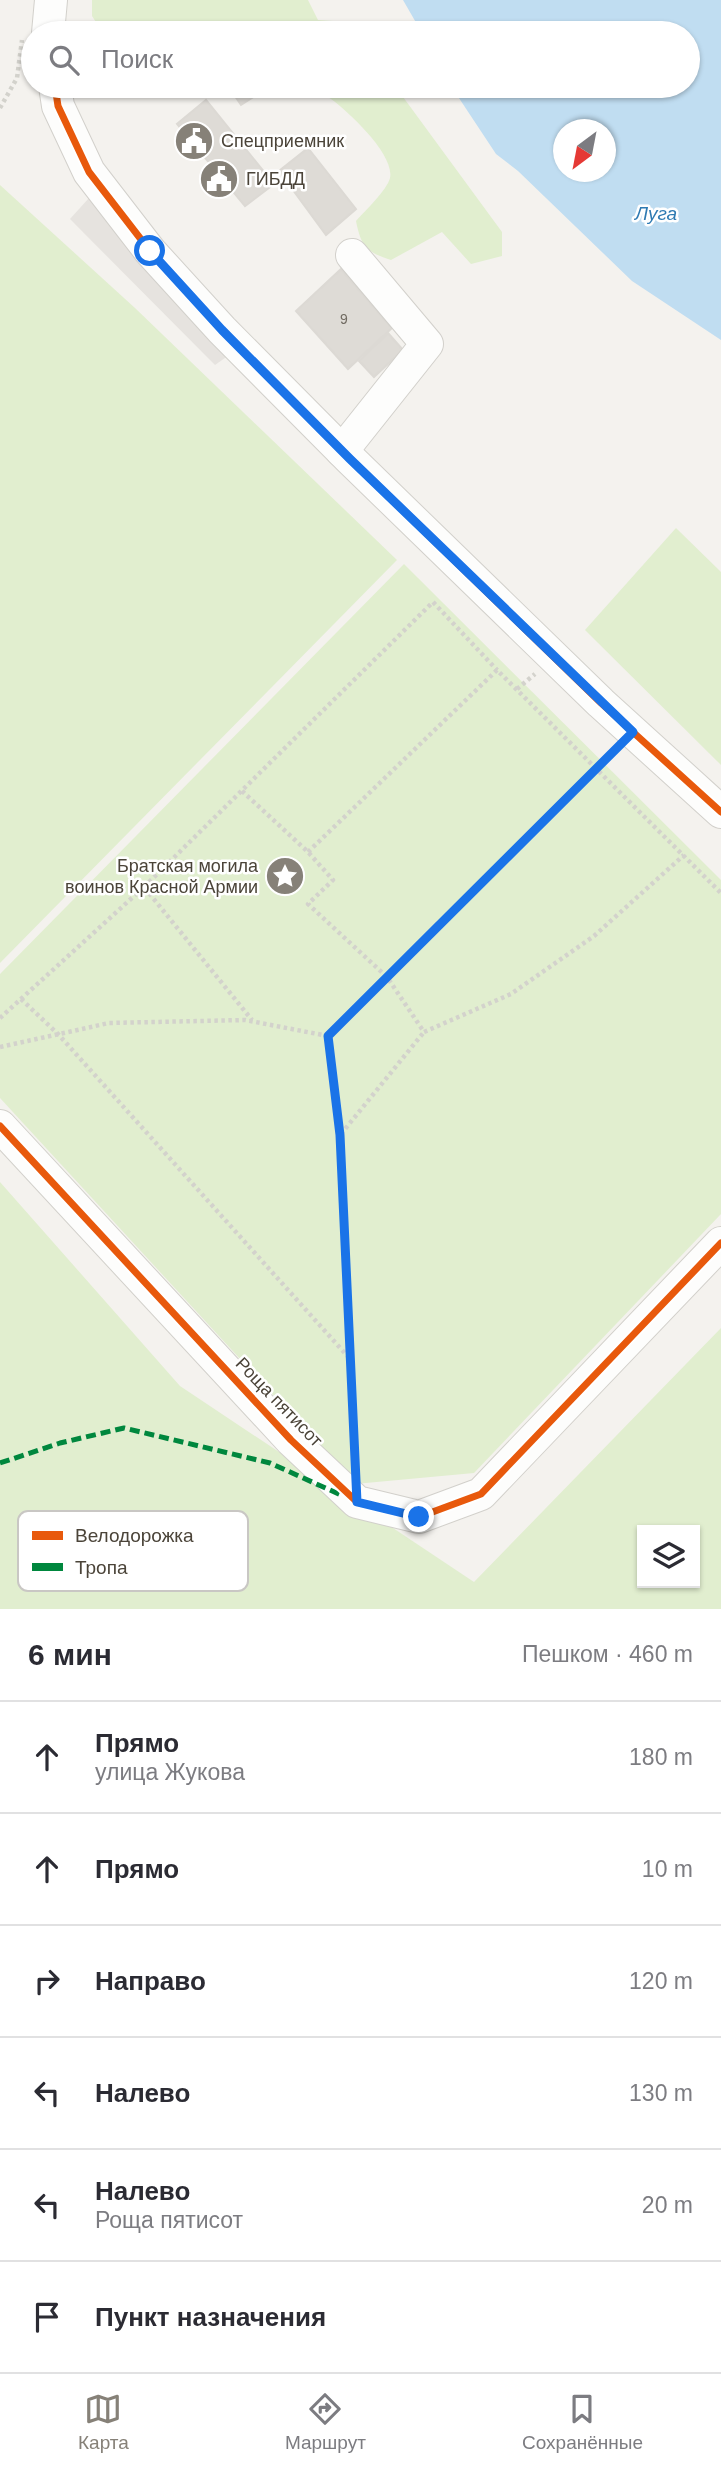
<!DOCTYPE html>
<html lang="ru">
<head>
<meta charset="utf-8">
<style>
  :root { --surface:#fff; --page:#f7f7f7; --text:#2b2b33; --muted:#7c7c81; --line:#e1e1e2; --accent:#868178 }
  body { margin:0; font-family:Helvetica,sans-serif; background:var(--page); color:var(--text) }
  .controls { position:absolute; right:21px; bottom:21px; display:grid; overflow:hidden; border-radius:0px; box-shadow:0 2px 5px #0004 }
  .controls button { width:63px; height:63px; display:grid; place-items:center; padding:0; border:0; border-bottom:2px solid var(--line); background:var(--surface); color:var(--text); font:35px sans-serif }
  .compass { position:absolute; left:553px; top:119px; width:63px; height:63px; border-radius:50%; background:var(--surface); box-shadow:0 2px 5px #0004; rotate:212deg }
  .stop { position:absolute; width:21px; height:21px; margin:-16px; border:5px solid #1a73e8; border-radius:50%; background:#fff }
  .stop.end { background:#1a73e8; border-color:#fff; box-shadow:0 2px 7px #0008 }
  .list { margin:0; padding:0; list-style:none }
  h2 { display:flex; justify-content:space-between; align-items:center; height:91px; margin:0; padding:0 28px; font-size:30px }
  h2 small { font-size:23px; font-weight:400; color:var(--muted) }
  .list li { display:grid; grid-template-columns:46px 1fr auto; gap:21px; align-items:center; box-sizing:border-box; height:112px; padding:0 28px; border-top:2px solid var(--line) }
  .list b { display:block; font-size:26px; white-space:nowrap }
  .list p { margin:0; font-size:23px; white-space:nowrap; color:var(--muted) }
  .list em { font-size:23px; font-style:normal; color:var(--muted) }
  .icon { flex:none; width:38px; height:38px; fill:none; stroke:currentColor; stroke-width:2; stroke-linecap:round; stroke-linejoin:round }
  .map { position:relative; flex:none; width:721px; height:1609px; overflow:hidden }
  .search { position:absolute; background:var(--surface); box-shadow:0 2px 5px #0004; left:21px; right:21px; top:21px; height:77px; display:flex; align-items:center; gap:18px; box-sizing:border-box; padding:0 24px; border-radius:38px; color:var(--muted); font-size:26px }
  .sheet { height:763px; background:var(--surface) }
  nav { display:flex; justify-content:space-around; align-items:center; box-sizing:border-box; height:98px; border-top:2px solid var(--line); background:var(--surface); font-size:19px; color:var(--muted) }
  nav a { display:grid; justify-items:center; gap:4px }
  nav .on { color:var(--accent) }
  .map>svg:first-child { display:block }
  .green { fill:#e1eecf; fill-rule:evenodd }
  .parking { fill:#e6e3df }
  .water { fill:#c0ddf1; fill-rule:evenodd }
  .building { fill:#dedbd6; stroke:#dcd9d4; stroke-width:2 }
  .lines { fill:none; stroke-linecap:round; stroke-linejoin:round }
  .minor-casing { stroke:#d2d0cb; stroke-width:34 }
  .path { stroke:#d3d2cc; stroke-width:4.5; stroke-dasharray:3.5 3.5; stroke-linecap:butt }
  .minor { stroke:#fdfdfc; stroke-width:32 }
  .quiet { stroke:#00873e; stroke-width:5; stroke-dasharray:10 5; stroke-linecap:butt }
  .cycleway-casing { stroke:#fff; stroke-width:11 }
  .cycleway { stroke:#e8590c; stroke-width:7 }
  .route { stroke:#1a73e8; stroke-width:9 }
  .labels { text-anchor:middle; stroke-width:5; stroke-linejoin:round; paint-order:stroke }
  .number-label { font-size:14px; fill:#706a61 }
  .poi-label { font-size:18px; fill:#4b4439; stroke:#fff; text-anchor:start }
  .street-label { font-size:18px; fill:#4b4439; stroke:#fff }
  .water-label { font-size:19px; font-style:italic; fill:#2e7ab2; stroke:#fff }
  .key { fill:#fff; stroke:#c9c7c4; stroke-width:2 }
  .key-label { font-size:19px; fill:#4b4439 }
</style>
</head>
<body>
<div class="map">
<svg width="721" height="1609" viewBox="0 0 721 1609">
  <rect width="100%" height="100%" fill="#f4f2ee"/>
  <g class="green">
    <polygon points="92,0 308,0 318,20 348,22 357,33 103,33 92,16"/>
    <path d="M307,86H395L502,232V256L471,264L442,232L391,260C366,252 361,246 356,221C365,211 387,190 390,178C395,155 349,112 331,99C324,94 315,90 307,86Z"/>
    <polygon points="0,185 135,308 397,560 0,963"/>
    <polygon points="676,528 721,572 721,765 585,630"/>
    <polygon points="404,564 721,880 721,1214 474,1473 355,1484 0,1098 0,974"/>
    <path d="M0,1182L180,1386L474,1582L721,1328V1609H0ZM642,1530H695V1583H642Z"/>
  </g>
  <polygon class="parking" points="89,198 232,353 215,365 70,219"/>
  <path class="water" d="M403,0H721V340L632,281L518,171L496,154L451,86H688V33H422ZM564,130H606V172H564Z"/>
  <g class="building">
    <polygon points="228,86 266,86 267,88 241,105"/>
    <polygon points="206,100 274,184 245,206 177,124"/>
    <polygon points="308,148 356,209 326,235 279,171"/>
    <polygon points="341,269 392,328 348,369 296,311"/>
    <polygon points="388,333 403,350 374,377 359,361"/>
  </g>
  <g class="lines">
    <g class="minor-casing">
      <g id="minor">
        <polyline points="48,33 51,0"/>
        <polyline points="55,86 58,106 89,172 150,251 222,330 350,459 601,703 721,812"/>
        <polyline points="342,451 427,344 352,255"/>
        <polyline points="0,1126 291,1440 357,1502 419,1517 481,1494 721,1243"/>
      </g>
    </g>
    <g class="path">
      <polyline points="0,108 17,78 22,40"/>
      <polyline points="517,689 535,674"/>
      <polyline points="242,791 308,852 333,880 308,904 387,977 424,1032 511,994 594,936 684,855"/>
      <polyline points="308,852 497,670 721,893"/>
      <polyline points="144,887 433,602 497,670"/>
      <polyline points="21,999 58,1034 351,1360"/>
      <polyline points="0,1018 144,887 252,1020"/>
      <polyline points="328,1036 615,750"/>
      <polyline points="0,1047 109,1023 245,1020 328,1036 340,1135 356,1465"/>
      <polyline points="341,1134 424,1032"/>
    </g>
    <use href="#minor" class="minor"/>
    <polyline class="quiet" points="0,1463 60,1443 124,1428 270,1463 341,1495"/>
    <g class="cycleway-casing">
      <g id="cycleway">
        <polyline points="55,86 58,106 89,172 150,251 222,330 350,459 601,703 721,812"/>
        <polyline points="0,1126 291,1440 357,1502 419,1517 481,1494 721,1243"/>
      </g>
    </g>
    <use href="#cycleway" class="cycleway"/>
  </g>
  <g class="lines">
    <polyline class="route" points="150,251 222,330 350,459 633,732 328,1036 340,1135 357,1502 419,1517"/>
  </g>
  <defs>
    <g id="civic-disc" transform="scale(2.0125)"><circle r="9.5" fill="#868178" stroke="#fff"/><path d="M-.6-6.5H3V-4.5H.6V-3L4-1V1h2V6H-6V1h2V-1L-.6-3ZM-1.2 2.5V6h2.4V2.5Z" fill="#fff"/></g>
    <g id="sight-disc" transform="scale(2.0125)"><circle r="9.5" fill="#868178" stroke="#fff"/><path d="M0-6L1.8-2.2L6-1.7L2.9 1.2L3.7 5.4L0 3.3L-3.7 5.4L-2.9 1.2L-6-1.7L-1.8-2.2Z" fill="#fff"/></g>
  </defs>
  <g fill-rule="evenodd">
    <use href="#civic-disc" x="194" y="141"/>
    <use href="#civic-disc" x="219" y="179"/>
    <use href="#sight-disc" x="285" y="876"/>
  </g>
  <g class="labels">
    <g class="number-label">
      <text x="344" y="324">9</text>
    </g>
    <g class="poi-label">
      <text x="221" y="147">Спецприемник</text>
      <text x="246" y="185">ГИБДД</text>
      <text x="258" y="872" text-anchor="end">Братская могила<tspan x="258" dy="21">воинов Красной Армии</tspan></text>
    </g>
    <g class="street-label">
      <text transform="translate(279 1402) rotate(46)" y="6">Роща пятисот</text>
    </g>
    <g class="water-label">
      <text x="656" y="220">Луга</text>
    </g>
  </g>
  <rect x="18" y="1511" width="230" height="80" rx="10" class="key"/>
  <rect x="32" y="1531" width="31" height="9" fill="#e8590c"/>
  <rect x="32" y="1563" width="31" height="8" fill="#00873e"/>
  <g class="key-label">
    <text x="75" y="1542">Велодорожка</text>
    <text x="75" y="1574">Тропа</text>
  </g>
</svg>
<div class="controls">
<button><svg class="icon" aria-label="layers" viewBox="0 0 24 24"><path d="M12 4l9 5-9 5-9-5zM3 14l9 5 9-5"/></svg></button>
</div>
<svg class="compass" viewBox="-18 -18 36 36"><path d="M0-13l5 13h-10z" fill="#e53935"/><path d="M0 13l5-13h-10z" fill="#7c7c81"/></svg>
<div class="stop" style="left:150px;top:251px"></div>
<div class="stop end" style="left:419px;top:1517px"></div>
<div class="search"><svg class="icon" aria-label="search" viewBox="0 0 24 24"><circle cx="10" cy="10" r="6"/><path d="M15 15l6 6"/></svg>Поиск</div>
</div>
<section class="sheet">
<h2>6 мин<small>Пешком · 460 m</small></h2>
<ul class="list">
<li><svg class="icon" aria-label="ahead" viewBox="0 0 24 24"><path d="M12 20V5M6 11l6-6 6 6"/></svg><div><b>Прямо</b><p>улица Жукова</p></div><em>180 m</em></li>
<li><svg class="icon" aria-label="ahead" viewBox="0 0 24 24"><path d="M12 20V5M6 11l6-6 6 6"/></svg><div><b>Прямо</b></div><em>10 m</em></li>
<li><svg class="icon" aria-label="right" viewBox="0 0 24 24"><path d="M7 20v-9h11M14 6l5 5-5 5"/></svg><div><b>Направо</b></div><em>120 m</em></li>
<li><svg class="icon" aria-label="left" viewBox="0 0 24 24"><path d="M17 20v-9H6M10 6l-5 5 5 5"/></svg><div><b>Налево</b></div><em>130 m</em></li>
<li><svg class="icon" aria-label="left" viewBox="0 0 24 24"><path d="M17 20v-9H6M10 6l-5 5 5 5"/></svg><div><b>Налево</b><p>Роща пятисот</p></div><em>20 m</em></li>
<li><svg class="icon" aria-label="arrive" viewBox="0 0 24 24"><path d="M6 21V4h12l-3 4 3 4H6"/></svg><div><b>Пункт назначения</b></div></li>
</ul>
</section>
<nav>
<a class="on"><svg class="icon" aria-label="map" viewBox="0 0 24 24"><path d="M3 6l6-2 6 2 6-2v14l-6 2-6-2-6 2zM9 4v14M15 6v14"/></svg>Карта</a>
<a><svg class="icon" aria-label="directions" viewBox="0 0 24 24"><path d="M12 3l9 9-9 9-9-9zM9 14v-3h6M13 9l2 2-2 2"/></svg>Маршрут</a>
<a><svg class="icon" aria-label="saved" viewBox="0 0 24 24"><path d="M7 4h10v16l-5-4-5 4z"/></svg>Сохранённые</a>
</nav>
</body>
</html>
